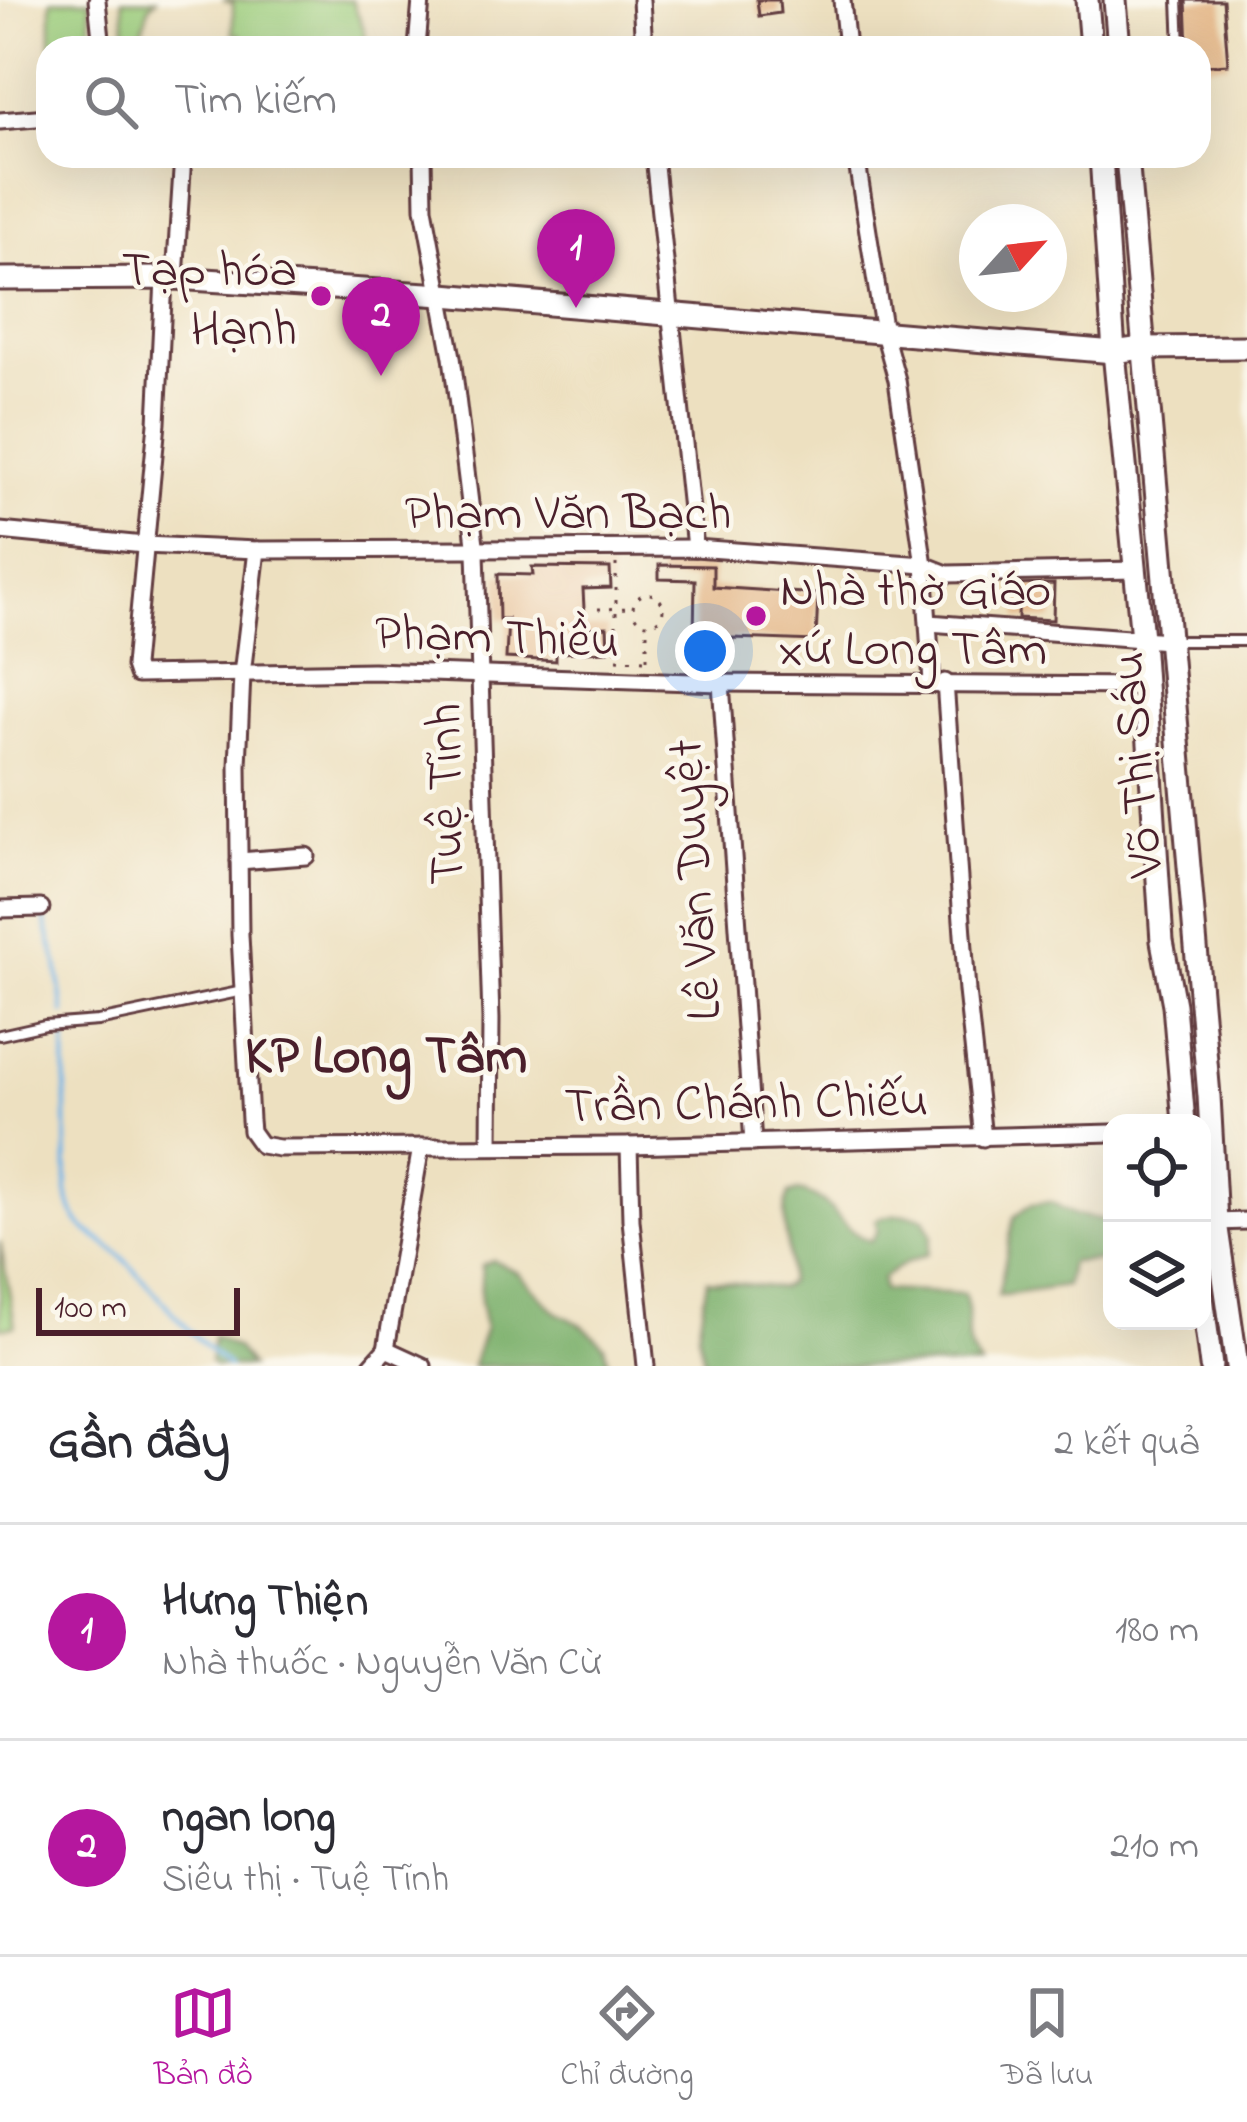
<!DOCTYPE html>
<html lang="vi">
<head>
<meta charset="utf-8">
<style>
  :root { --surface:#fff; --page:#f2f2f3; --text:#2b2b33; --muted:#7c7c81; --line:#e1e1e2; --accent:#b5179e }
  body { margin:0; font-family:"Indie Flower",sans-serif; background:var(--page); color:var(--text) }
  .controls { position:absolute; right:36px; bottom:36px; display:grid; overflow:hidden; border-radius:24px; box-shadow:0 12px 48px #0002 }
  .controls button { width:108px; height:108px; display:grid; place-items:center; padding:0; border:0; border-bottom:3px solid var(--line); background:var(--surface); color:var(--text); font:60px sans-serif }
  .compass { position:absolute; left:959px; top:204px; width:108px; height:108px; border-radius:50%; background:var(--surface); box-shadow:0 12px 48px #0002; rotate:63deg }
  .scale { position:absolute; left:36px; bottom:30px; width:204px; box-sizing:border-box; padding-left:12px; border:6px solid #4a1f2b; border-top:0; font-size:33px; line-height:42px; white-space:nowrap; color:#4a1f2b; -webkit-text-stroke:9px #fbf7ec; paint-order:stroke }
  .you { position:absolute; left:705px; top:651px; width:42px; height:42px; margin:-30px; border:9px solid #fff; border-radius:50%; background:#1a73e8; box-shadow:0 0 0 18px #1a73e833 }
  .badge { display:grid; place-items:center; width:78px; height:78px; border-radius:50%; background:var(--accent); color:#fff; font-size:39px; font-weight:700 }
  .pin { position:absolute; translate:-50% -99px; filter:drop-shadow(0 3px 6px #0008) }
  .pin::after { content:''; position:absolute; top:63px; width:42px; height:36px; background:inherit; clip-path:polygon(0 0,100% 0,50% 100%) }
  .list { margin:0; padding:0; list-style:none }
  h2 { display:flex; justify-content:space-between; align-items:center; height:156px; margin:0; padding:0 48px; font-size:51px }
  h2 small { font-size:39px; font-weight:400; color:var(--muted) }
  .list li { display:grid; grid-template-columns:78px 1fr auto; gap:36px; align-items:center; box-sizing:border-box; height:216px; padding:0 48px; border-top:3px solid var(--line) }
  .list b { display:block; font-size:45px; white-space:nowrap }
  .list p { margin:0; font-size:39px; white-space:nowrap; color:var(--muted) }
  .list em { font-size:39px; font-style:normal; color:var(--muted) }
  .icon { flex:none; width:66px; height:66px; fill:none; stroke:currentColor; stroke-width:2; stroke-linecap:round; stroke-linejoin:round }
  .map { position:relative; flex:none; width:1247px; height:1366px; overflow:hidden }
  .search { position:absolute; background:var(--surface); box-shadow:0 12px 48px #0002; left:36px; right:36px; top:36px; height:132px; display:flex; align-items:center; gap:30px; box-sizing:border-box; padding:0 42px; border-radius:36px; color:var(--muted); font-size:45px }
  .sheet { height:588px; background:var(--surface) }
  nav { display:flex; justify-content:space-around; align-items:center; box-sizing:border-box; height:168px; border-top:3px solid var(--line); background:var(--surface); font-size:33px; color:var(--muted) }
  nav a { display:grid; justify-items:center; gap:6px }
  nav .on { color:var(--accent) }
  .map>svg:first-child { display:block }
  .green { fill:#9bcd7c; stroke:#727654; stroke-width:3 }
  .forest { fill:#7cb06c; stroke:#63684c; stroke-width:3 }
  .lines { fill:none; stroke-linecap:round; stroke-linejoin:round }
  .stream { stroke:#71b4e6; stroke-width:4.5 }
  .building { fill:#e4b88a }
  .lane-casing { stroke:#623c41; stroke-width:14 }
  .street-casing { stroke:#623c41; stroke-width:21 }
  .secondary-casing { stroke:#623c41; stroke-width:27 }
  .primary-casing { stroke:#623c41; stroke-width:30 }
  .path { stroke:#623c41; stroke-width:3; stroke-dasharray:3 9; stroke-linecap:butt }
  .lane { stroke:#fff; stroke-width:8 }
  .street { stroke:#fff; stroke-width:15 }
  .secondary { stroke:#fff; stroke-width:21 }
  .primary { stroke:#fff; stroke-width:24 }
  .poi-dot { fill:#b5179e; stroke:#fbf7ec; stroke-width:4.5 }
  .labels { text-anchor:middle; stroke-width:9; stroke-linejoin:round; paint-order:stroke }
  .poi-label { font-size:51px; fill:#4a1f2b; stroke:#fbf7ec; text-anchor:end }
  .street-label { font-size:51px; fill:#4a1f2b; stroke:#fbf7ec }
  .neighbourhood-label { font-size:54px; font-weight:bold; fill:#4a1f2b; stroke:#fbf7ec }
</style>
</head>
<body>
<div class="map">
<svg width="1247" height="1366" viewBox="0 0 1247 1366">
  <rect width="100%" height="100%" fill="#fbf7ec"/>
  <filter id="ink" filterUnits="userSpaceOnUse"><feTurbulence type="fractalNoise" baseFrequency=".00833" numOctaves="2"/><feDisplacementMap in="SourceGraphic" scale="24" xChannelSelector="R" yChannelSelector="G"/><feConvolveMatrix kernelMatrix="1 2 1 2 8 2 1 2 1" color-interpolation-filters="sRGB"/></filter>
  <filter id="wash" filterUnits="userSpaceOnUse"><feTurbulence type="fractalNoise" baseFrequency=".004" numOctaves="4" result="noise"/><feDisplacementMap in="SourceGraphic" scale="48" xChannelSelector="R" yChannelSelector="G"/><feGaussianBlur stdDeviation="2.7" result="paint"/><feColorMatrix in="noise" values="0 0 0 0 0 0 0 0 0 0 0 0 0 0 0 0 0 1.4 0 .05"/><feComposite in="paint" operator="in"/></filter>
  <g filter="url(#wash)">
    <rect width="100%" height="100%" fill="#ede0c0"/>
    <g class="green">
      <polygon points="51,0 90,0 91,48 51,48"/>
      <polygon points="122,0 156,0 149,7 137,48 127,48"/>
      <polygon points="223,0 352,0 365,32 365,44 360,48 305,48 282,41 270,48 243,48 240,34 233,35 233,3"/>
      <polygon points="0,1241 15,1326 0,1328"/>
    </g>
    <g class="forest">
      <path d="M798,1191C835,1198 839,1231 871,1241L878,1230L875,1220C891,1213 908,1213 924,1218L932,1235L928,1254L907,1262L882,1278L883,1290L964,1294C976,1323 956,1337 981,1366H721L704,1360L698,1333L707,1280L781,1288L788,1283C793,1252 778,1224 789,1194Z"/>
      <polygon points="1051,1202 1075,1215 1112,1221 1112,1260 1070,1262 1066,1286 998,1296 1014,1217 1031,1204"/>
      <polygon points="493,1260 518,1273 556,1312 582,1325 604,1345 609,1366 472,1366 485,1327 480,1302 482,1265"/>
      <polygon points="213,1336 237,1349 250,1366 215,1366 210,1362"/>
    </g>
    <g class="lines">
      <g class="stream">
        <polyline points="43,913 57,964 64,1013"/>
        <path d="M65,1033L67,1193C70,1202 72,1213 77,1220C86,1234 109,1244 121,1256C159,1294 185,1331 228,1366"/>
      </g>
    </g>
    <g id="blocks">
      <g class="building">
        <polygon points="757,0 779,0 780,13 759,16"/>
        <polygon points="1186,0 1223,0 1228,64 1199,66 1199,48 1188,48"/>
        <polygon points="659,565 713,566 713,587 818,594 816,641 733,638 732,643 694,638 695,580 659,579"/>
        <polygon points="532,567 610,568 611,588 583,589 585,628 607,627 608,651 556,653 556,661 506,658 508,619 499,619 498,574 533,575"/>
        <polygon points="1054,584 1053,620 1018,618 1019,592 1012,591 1012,585"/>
      </g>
    </g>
  </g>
  <g filter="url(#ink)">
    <use href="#blocks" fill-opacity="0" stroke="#623c41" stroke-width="3"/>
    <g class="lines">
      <g class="lane-casing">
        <g id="lane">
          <polyline points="1178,0 1180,48"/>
          <polyline points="1170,641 1247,641"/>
          <polyline points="0,1035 45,1025 98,1021 243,991"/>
        </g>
      </g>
      <g class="street-casing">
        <g id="street">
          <polyline points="97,0 102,48"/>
          <polyline points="641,0 644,48"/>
          <polyline points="842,0 847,48"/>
          <polyline points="417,48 421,0"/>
          <polyline points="0,121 48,117"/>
          <polyline points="423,156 424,208 452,357 476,552 491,1019 490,1146"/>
          <polyline points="654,156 695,548"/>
          <polyline points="856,156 884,333 897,380 924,565 932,682"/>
          <polyline points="175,278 183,156"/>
          <polyline points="164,279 157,423 134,666 137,675 373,671 721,683 1143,686"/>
          <polyline points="0,531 144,545 257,550 695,548 924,565 947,574 1135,570"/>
          <polyline points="257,550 242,674 238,766 240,935 250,1120 251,1131 261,1145 279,1148 629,1146 1112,1133"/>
          <polyline points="929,623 1168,641"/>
          <polyline points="945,682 967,991 983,1138"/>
          <polyline points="721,683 753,1143"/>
          <polyline points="239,861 306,856"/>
          <polyline points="0,909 41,908"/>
          <polyline points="629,1146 631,1220 646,1366"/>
          <polyline points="1216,1222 1247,1221"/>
          <polyline points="386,1349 421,1147"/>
          <polyline points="371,1366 386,1349 423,1366"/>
        </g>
      </g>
      <g class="secondary-casing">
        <g id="secondary">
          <polyline points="1087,0 1091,48"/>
          <polyline points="1115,0 1119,48"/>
          <polyline points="1101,156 1114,352 1142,638 1162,941 1174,1005 1184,1123"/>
          <polyline points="1127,156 1209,1096 1216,1222 1237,1366"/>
          <polyline points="0,279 175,278 443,295 1114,352 1142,348 1247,347"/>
          <polyline points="1202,1296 1211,1366"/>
        </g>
      </g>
      <g class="primary-casing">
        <polyline id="primary" points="1202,1223 1216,1222"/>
      </g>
      <g class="path">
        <polyline points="616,564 616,659 647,660"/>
        <circle cx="648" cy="609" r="15"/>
        <polyline points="598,609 632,608"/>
        <polyline points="647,659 647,626"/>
      </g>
      <use href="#lane" class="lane"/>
      <use href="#street" class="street"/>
      <use href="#secondary" class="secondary"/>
      <use href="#primary" class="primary"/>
    </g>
  </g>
  <g class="poi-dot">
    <circle cx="321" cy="296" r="12"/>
    <circle cx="756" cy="616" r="12"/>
  </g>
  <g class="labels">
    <g class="poi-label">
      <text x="297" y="285">Tạp hóa<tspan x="297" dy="59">Hạnh</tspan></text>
      <text x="780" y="605" text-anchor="start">Nhà thờ Giáo<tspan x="780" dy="59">xứ Long Tâm</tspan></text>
    </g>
    <g class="street-label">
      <text x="568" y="528">Phạm Văn Bạch</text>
      <text transform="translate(497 634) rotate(2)" y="18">Phạm Thiều</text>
      <text transform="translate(1134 765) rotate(-95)" y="18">Võ Thị Sáu</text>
      <text transform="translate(443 794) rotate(-91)" y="18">Tuệ Tĩnh</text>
      <text transform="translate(692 880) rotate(-94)" y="18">Lê Văn Duyệt</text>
      <text transform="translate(746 1100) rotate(-1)" y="18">Trần Chánh Chiếu</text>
    </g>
    <g class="neighbourhood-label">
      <text x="386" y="1072">KP Long Tâm</text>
    </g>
  </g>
</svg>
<div class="controls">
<button><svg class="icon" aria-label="locate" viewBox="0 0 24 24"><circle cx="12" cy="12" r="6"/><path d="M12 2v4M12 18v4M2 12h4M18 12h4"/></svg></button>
<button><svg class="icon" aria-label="layers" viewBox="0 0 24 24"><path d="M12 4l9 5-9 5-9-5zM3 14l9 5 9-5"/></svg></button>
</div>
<svg class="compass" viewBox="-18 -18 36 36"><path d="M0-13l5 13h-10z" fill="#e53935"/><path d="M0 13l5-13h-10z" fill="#7c7c81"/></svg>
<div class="scale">100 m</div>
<div class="you"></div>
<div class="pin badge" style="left:576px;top:308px">1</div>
<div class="pin badge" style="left:381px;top:376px">2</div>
<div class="search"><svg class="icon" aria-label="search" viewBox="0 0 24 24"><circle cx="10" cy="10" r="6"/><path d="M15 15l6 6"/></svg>Tìm kiếm</div>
</div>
<section class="sheet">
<h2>Gần đây<small>2 kết quả</small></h2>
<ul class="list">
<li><span class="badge">1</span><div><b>Hưng Thiện</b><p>Nhà thuốc · Nguyễn Văn Cừ</p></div><em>180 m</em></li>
<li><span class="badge">2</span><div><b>ngan long</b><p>Siêu thị · Tuệ Tĩnh</p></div><em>210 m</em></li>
</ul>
</section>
<nav>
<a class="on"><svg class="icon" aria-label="map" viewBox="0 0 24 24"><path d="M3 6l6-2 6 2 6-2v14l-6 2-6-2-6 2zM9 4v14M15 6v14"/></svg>Bản đồ</a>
<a><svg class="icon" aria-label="directions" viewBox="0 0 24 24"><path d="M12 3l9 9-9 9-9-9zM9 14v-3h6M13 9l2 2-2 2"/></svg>Chỉ đường</a>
<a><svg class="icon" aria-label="saved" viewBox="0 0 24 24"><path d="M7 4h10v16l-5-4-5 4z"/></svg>Đã lưu</a>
</nav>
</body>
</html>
